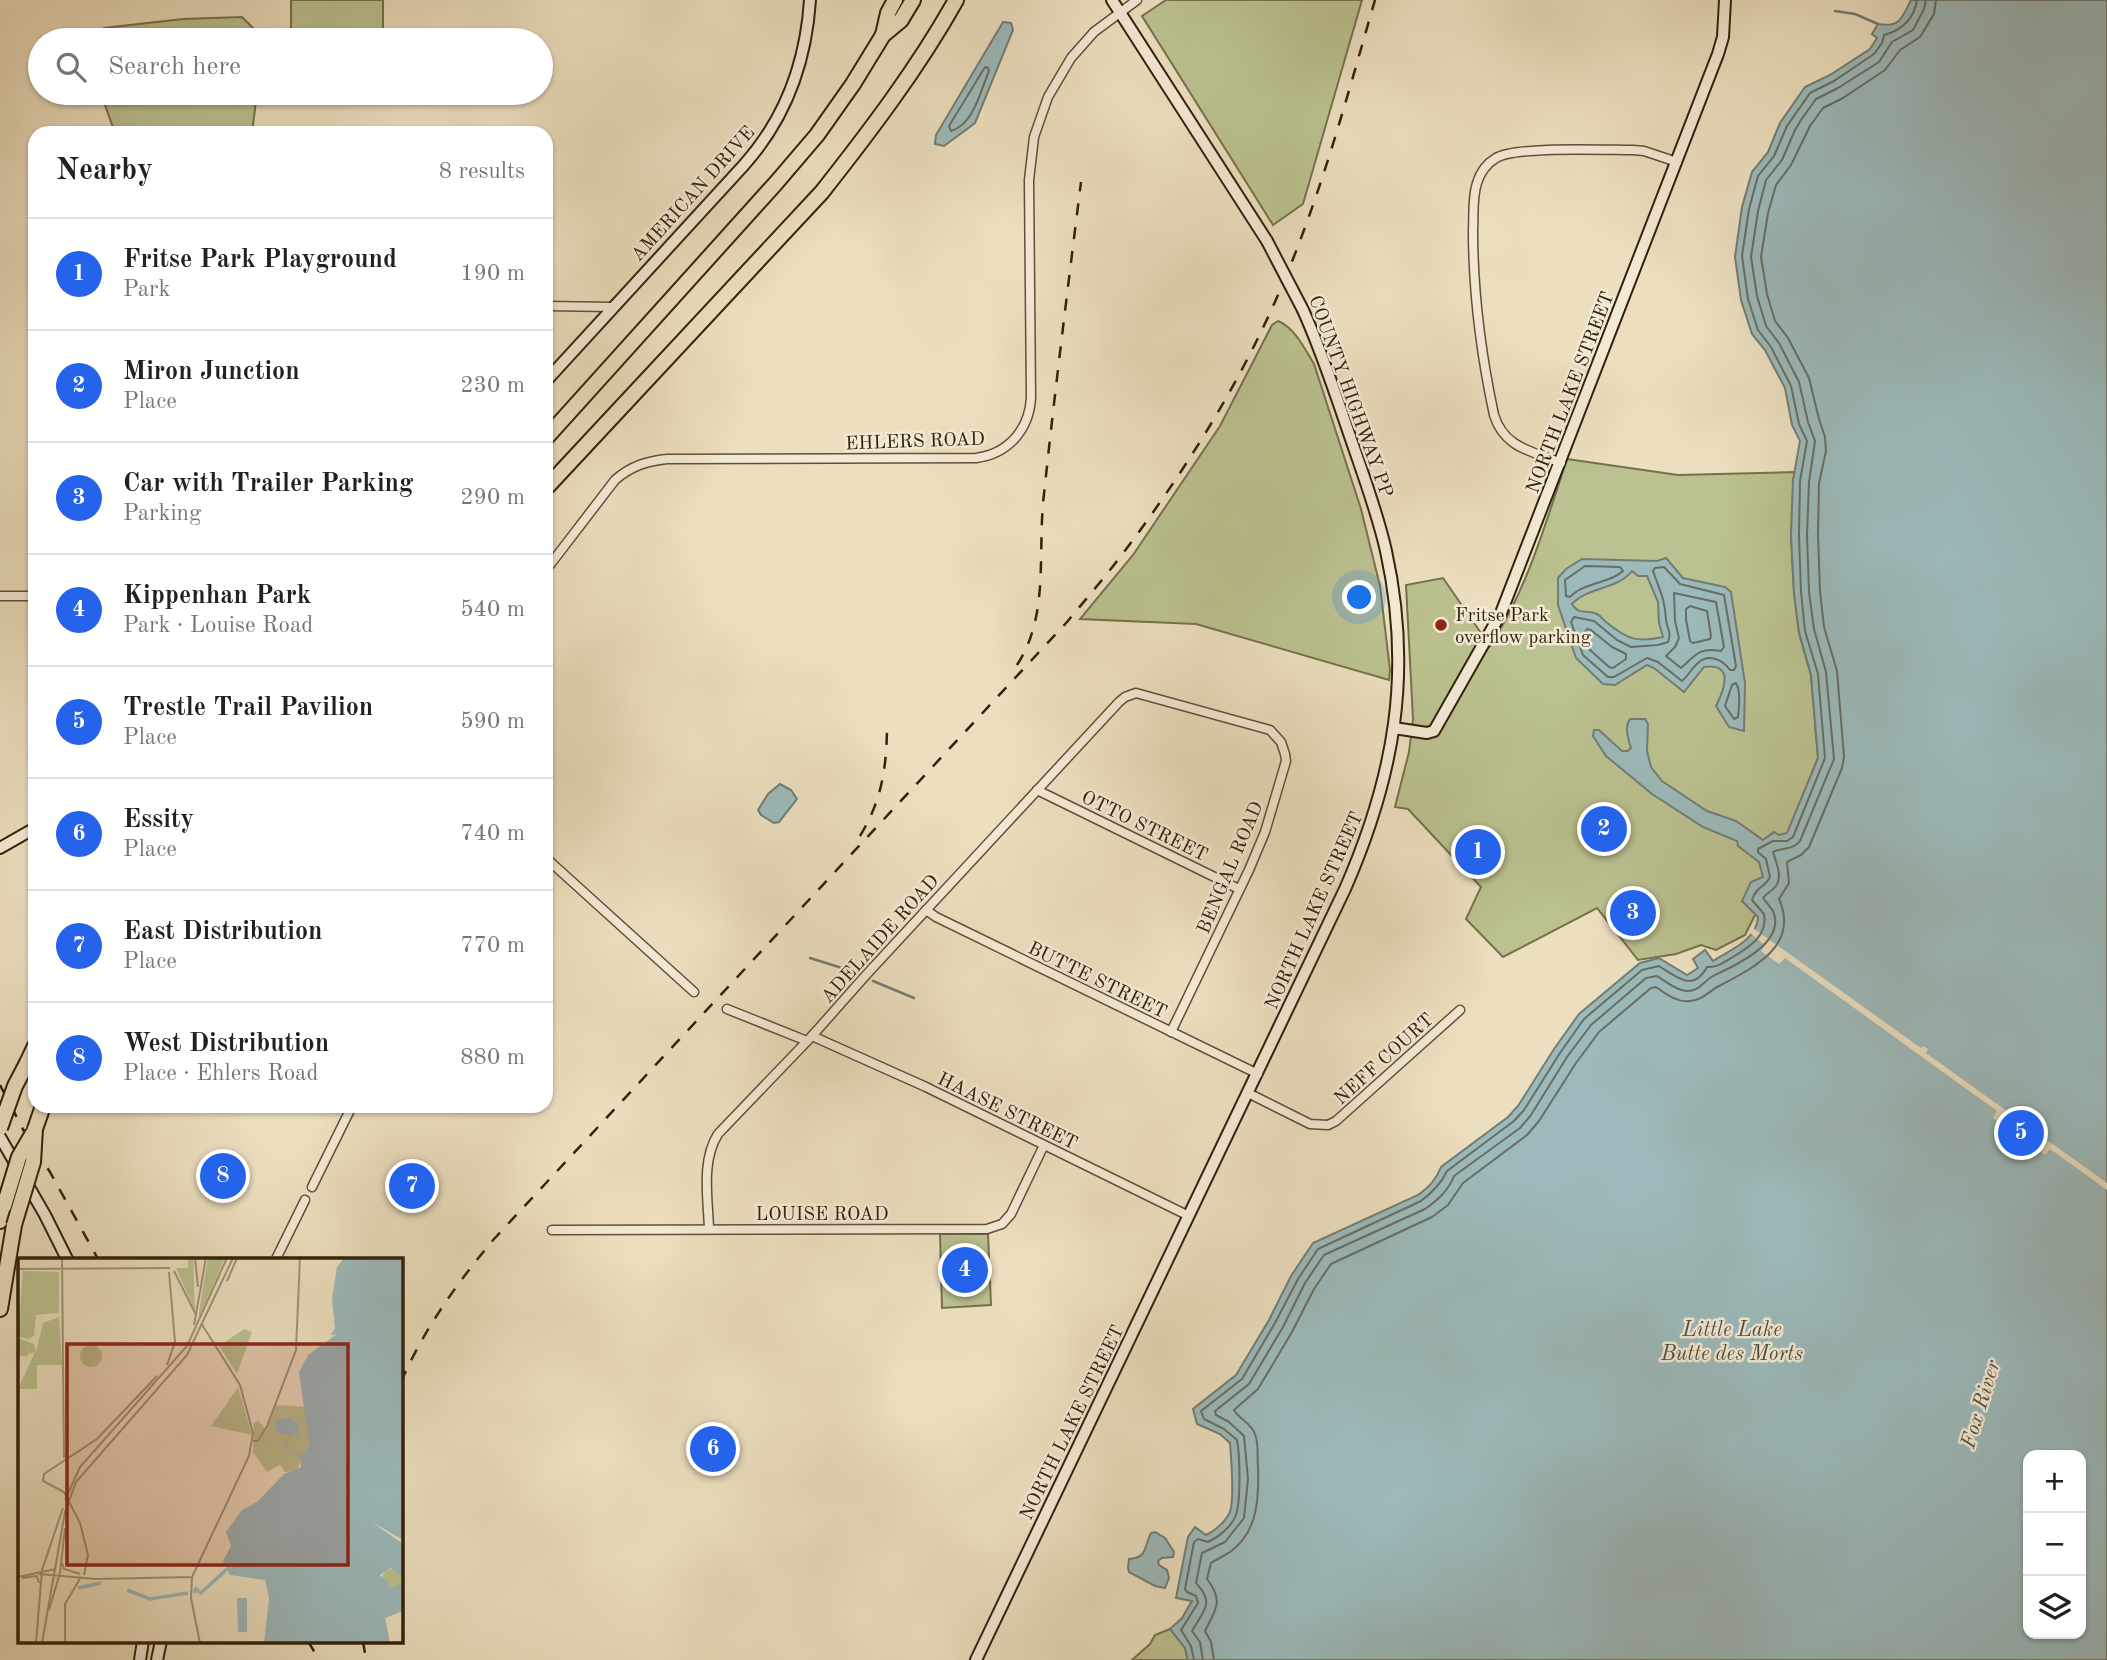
<!DOCTYPE html>
<html lang="en">
<head>
<meta charset="utf-8">
<style>
  :root { --surface:#fff; --page:#f6f6f6; --text:#202124; --muted:#757577; --line:#e0e0e0; --accent:#2563eb }
  body { margin:0; font-family:"Old Standard TT",serif; background:var(--page); color:var(--text) }
  .controls { position:absolute; right:21px; bottom:21px; display:grid; overflow:hidden; border-radius:14px; box-shadow:0 2px 5px #0004 }
  .controls button { width:63px; height:63px; display:grid; place-items:center; padding:0; border:0; border-bottom:2px solid var(--line); background:var(--surface); color:var(--text); font:35px sans-serif }
  .you { position:absolute; left:1360px; top:598px; width:24px; height:24px; margin:-18px; border:5px solid #fff; border-radius:50%; background:#1a73e8; box-shadow:0 0 0 10px #1a73e833 }
  .badge { display:grid; place-items:center; width:46px; height:46px; border-radius:50%; background:var(--accent); color:#fff; font-size:23px; font-weight:700 }
  .pin { position:absolute; translate:-50% -50%; border:4px solid #fff; box-shadow:0 2px 7px #0006 }
  .list { margin:0; padding:0; list-style:none }
  h2 { display:flex; justify-content:space-between; align-items:center; height:91px; margin:0; padding:0 28px; font-size:30px }
  h2 small { font-size:23px; font-weight:400; color:var(--muted) }
  .list li { display:grid; grid-template-columns:46px 1fr auto; gap:21px; align-items:center; box-sizing:border-box; height:112px; padding:0 28px; border-top:2px solid var(--line) }
  .list b { display:block; font-size:26px; white-space:nowrap }
  .list p { margin:0; font-size:23px; white-space:nowrap; color:var(--muted) }
  .list em { font-size:23px; font-style:normal; color:var(--muted) }
  .icon { flex:none; width:38px; height:38px; fill:none; stroke:currentColor; stroke-width:2; stroke-linecap:round; stroke-linejoin:round }
  .map { position:relative; flex:none; width:2107px; height:1660px; overflow:hidden }
  .search { position:absolute; background:var(--surface); box-shadow:0 2px 5px #0004; left:28px; top:28px; width:525px; height:77px; display:flex; align-items:center; gap:18px; box-sizing:border-box; padding:0 24px; border-radius:38px; color:var(--muted); font-size:26px }
  .panel { position:absolute; background:var(--surface); box-shadow:0 2px 5px #0004; left:28px; top:126px; width:525px; height:987px; border-radius:21px }
  .map>svg:first-child { display:block }
  .green { fill:#bbc190; stroke:#76714d; stroke-width:2 }
  .water { fill:#9cbabb; stroke:#727d74; stroke-width:2; fill-rule:evenodd }
  .pier { fill:#ecdfbf }
  .lines { fill:none; stroke-linecap:round; stroke-linejoin:round }
  .shore { stroke:#676e62; stroke-width:2 }
  .stream { stroke:#727d74; stroke-width:2.5 }
  .street-casing { stroke:#605037; stroke-width:11 }
  .secondary-casing { stroke:#32210a; stroke-width:14 }
  .highway-casing { stroke:#32210a; stroke-width:18 }
  .street { stroke:#f3ead5; stroke-width:8 }
  .secondary { stroke:#f3ead5; stroke-width:10 }
  .highway { stroke:#ecdfbf; stroke-width:14 }
  .rail { stroke:#32210a; stroke-width:2.5; stroke-dasharray:12 12; stroke-linecap:butt }
  .secondary-bridge-casing { stroke:#32210a; stroke-width:14; stroke-linecap:butt }
  .highway-bridge-casing { stroke:#32210a; stroke-width:18; stroke-linecap:butt }
  .secondary-bridge { stroke:#f3ead5; stroke-width:10 }
  .highway-bridge { stroke:#ecdfbf; stroke-width:14 }
  .poi-dot { fill:#8f2418; stroke:#f3ead5; stroke-width:2.5 }
  .labels { text-anchor:middle; stroke-width:5; stroke-linejoin:round; paint-order:stroke }
  .street-label { font-size:19px; fill:#32210a; stroke:#f3ead5 }
  .poi-label { font-size:19px; fill:#32210a; stroke:#f3ead5; text-anchor:start }
  .water-label { font-size:21px; font-style:italic; fill:#524f3f; stroke:#f3ead5 }
  .inset-river { fill:none; stroke:#9cbabb; stroke-width:3.5 }
  .inset-road { fill:none; stroke:#a29377; stroke-width:2 }
  .view { fill:#8f2418; fill-opacity:0.15; stroke:#8f2418; stroke-width:3.5 }
  .inset-edge { fill:none; stroke:#32210a; stroke-width:3.5 }
</style>
</head>
<body>
<div class="map">
<svg width="2107" height="1660" viewBox="0 0 2107 1660">
  <rect width="100%" height="100%" fill="#ecdfbf"/>
  <filter id="stains"><feTurbulence type="fractalNoise" baseFrequency=".00286" numOctaves="4"/><feColorMatrix values="0 0 0 0 .2 0 0 0 0 .09 0 0 0 0 .02 0 0 0 .5 -.17"/></filter>
  <radialGradient id="worn" r=".72"><stop offset=".6" stop-color="#630" stop-opacity="0"/><stop offset="1" stop-color="#630" stop-opacity=".3"/></radialGradient>
  <g class="green">
    <rect x="291" y="0" width="92" height="40"/>
    <polygon points="1166,0 1362,0 1303,204 1273,225 1142,16"/>
    <polygon points="242,17 258,33 258,40 104,40 104,28 183,19"/>
    <polygon points="104,93 257,93 252,133 115,133 105,105"/>
    <path d="M1278,321C1294,327 1305,349 1314,364L1361,509L1380,586L1390,670L1389,680L1196,624L1080,619L1133,555L1220,426L1272,325Z"/>
    <path d="M1567,459L1678,475L1795,472L1791,535L1794,593L1799,633L1811,675L1818,758L1787,834L1772,881L1745,935L1716,950L1701,945L1676,954L1638,960L1597,908L1503,957L1466,919L1481,887L1408,809L1395,807L1409,752L1413,719L1406,585L1443,578L1490,646C1527,590 1546,522 1567,459Z"/>
    <polygon points="940,1234 988,1234 991,1305 942,1308"/>
    <polygon points="1170,1629 1185,1648 1188,1660 1132,1660 1150,1644 1155,1635"/>
  </g>
  <g class="water">
    <path d="M1911,0H2107V1660H1188L1185,1648L1170,1629L1182,1618L1192,1601L1176,1598L1188,1537L1195,1527L1206,1535C1215,1531 1226,1521 1230,1512C1235,1497 1231,1460 1230,1443L1220,1434L1197,1424L1193,1409L1236,1375L1269,1320L1291,1276L1313,1243L1418,1195C1429,1187 1436,1180 1441,1167L1508,1117L1518,1106L1554,1049L1579,1014L1640,963L1659,958L1687,975L1698,968L1693,959L1705,950L1713,961C1730,950 1757,940 1758,917L1742,901L1751,882L1763,877L1759,862L1738,846L1737,841L1703,827L1652,794L1606,756L1593,736L1594,730H1599L1622,751H1628L1631,748C1628,738 1624,728 1630,719H1645L1648,724L1647,751L1651,767L1662,781L1707,811L1736,821L1763,840L1774,832L1779,835L1787,833L1818,758L1811,675L1799,632L1794,593L1791,535L1793,480L1800,441L1792,425L1785,388L1765,350L1752,334L1741,300L1735,257L1742,207L1752,172L1768,152L1780,123L1805,87L1830,75L1870,49L1877,38L1872,34L1878,24C1900,28 1902,18 1911,0ZM2028,1455H2081V1634H2028Z"/>
    <polygon points="1003,22 1011,23 1013,30 975,123 944,146 935,144 936,135"/>
    <path d="M1666,558L1683,578L1725,587L1731,592L1745,683L1744,731L1729,727L1716,706C1724,690 1735,663 1704,667L1684,692L1654,668L1647,665L1615,685L1603,684L1576,658L1558,605V578L1566,569L1582,559L1657,561ZM1632,571L1638,576H1647L1658,602L1659,623L1663,637C1636,643 1627,639 1606,622C1603,620 1601,616 1597,614C1587,609 1579,616 1572,604C1589,586 1617,590 1632,571Z"/>
    <polygon points="780,784 791,790 797,799 779,822 774,823 761,815 758,810 768,794"/>
    <path d="M1155,1532L1165,1538L1174,1552L1173,1557L1162,1558L1158,1561L1159,1565L1167,1570L1169,1578L1165,1588L1155,1586L1129,1572L1128,1568L1129,1559C1148,1558 1144,1546 1151,1533Z"/>
  </g>
  <polygon class="pier" points="1753,928 1921,1048 1923,1046 1928,1049 1926,1053 2107,1183 2107,1190 2050,1149 2045,1155 2028,1143 2027,1144 1993,1118 1997,1111 1785,958 1779,964 1761,951 1765,945 1750,933"/>
  <g class="lines">
    <g class="shore">
      <path d="M985,67L988,68L989,71C980,92 974,124 951,131L949,126Z"/>
      <path d="M1585,566L1620,567L1623,571C1609,584 1584,582 1570,597L1566,596L1565,580Z"/>
      <path d="M1664,567L1680,584L1724,595L1736,666L1734,670H1730C1723,660 1709,653 1698,663C1692,668 1688,676 1682,681L1658,662L1647,658L1614,677H1608L1583,655L1571,622L1574,617L1594,621L1617,640L1631,647L1658,645L1668,642C1672,633 1667,629 1666,620C1665,599 1660,591 1653,571L1655,568Z"/>
      <path d="M1674,593L1716,602L1724,647L1721,651C1699,647 1696,655 1681,668L1666,656L1675,647L1679,638L1675,621Z"/>
      <polygon points="1690,606 1707,611 1711,636 1710,639 1693,643 1690,641 1686,619 1686,609"/>
      <polygon points="1587,629 1591,630 1612,647 1626,654 1626,659 1613,668 1609,667 1590,650 1584,633"/>
      <path d="M1736,683C1741,692 1739,706 1738,717L1734,719L1725,706L1732,685Z"/>
      <path d="M1194,1660L1191,1646L1181,1630L1198,1603L1196,1596L1187,1592L1185,1589L1194,1542L1198,1539L1208,1542C1219,1537 1232,1526 1236,1515C1241,1499 1240,1456 1237,1440L1224,1429L1204,1419L1201,1411L1242,1379L1275,1323L1298,1279L1318,1249L1421,1201C1433,1192 1441,1184 1447,1171L1514,1121L1524,1110L1560,1053L1584,1019L1642,970L1659,966C1677,977 1693,993 1707,967C1717,968 1724,962 1733,957C1749,947 1768,936 1764,914L1752,900C1757,885 1765,888 1770,877L1766,859L1758,852V849L1773,841H1787L1793,837L1825,758L1818,674L1805,631L1801,592L1799,535L1800,481L1807,441L1799,424L1791,386L1771,347L1758,330L1748,299L1742,256L1749,209L1758,176L1774,156L1787,126L1810,93L1834,81L1874,54L1882,43L1884,35C1902,30 1914,19 1917,0"/>
      <path d="M1203,1660L1200,1642L1192,1631C1204,1610 1215,1603 1196,1583L1202,1553L1225,1542L1244,1518L1248,1479L1244,1436L1229,1422L1216,1415L1215,1411L1249,1384L1283,1327L1305,1283L1324,1255L1425,1209C1438,1200 1448,1191 1454,1176L1520,1128L1531,1115L1567,1057L1591,1025L1646,978L1657,976C1665,981 1675,990 1686,991C1699,992 1704,981 1713,976C1734,966 1787,943 1773,911C1770,906 1766,902 1763,898C1766,894 1772,891 1776,886C1783,876 1776,863 1773,852C1782,847 1792,851 1800,841L1834,759L1826,672L1814,629L1809,592L1807,535L1809,482L1815,441L1808,422L1799,382L1779,343L1766,326L1757,296L1751,257L1758,211L1766,180L1782,160L1795,130L1801,120L1816,99L1838,88L1879,62L1892,42L1913,30L1924,9L1926,0"/>
      <path d="M1214,1660L1211,1642L1205,1631C1216,1609 1224,1601 1207,1579L1211,1563C1217,1559 1224,1556 1230,1552C1258,1532 1259,1498 1258,1467C1257,1457 1259,1444 1255,1434C1251,1423 1239,1419 1234,1410L1258,1389L1292,1332L1314,1289L1331,1264L1432,1217L1448,1205L1463,1183L1527,1135L1539,1121L1576,1063L1599,1032L1651,988L1656,987C1666,994 1677,1003 1690,1001C1703,1000 1709,991 1719,986C1753,968 1800,946 1779,899L1789,883L1787,862L1801,855L1809,847L1842,768L1844,757L1837,671L1824,627L1820,591L1818,535L1819,483L1826,451L1825,437L1819,419L1809,378L1788,338L1775,321L1767,294L1761,257L1768,213L1776,185L1791,165L1810,126L1823,108L1843,98L1885,70L1900,50L1920,37L1934,14L1936,0"/>
    </g>
    <g class="stream">
      <polyline points="1835,11 1855,14 1878,24"/>
      <polyline points="810,958 858,973"/>
      <polyline points="873,981 914,998"/>
    </g>
    <g class="street-casing">
      <g id="street">
        <polyline points="546,306 612,307"/>
        <path d="M1561,463C1532,451 1504,448 1494,415C1481,354 1473,293 1473,230C1474,215 1472,198 1477,183C1480,173 1486,164 1496,158C1515,146 1605,150 1633,150L1644,151L1677,162"/>
        <path d="M546,570L615,480C631,466 647,461 667,459L976,458C1008,454 1029,430 1031,398L1029,180L1034,137L1048,97L1071,58L1094,32L1137,0"/>
        <polyline points="0,596 35,596"/>
        <polyline points="1037,790 1239,889"/>
        <polyline points="546,858 694,992"/>
        <polyline points="926,910 936,917 1258,1074"/>
        <polyline points="727,1009 807,1041"/>
        <polyline points="812,1036 926,1087 1189,1216"/>
        <polyline points="1248,1093 1310,1124 1328,1125 1336,1121 1460,1010"/>
        <polyline points="312,1187 352,1106"/>
        <path d="M709,1229C708,1198 701,1161 718,1134L812,1036L866,975L1119,702L1125,697L1136,693L1270,730L1281,742L1285,754L1286,761L1265,832L1249,870L1171,1032"/>
        <polyline points="552,1230 987,1229 1002,1224 1011,1214 1044,1145"/>
        <polyline points="276,1259 305,1200"/>
      </g>
    </g>
    <g class="secondary-casing">
      <g id="secondary">
        <polyline points="1112,0 1267,241"/>
        <path d="M546,381L744,165C786,118 806,62 810,0"/>
        <polyline points="1394,728 1427,733 1434,731 1501,613 1718,54 1723,37 1725,0"/>
        <polyline points="0,848 35,828"/>
        <polyline points="0,1137 45,1215 67,1259"/>
        <polyline points="140,1660 143,1641"/>
        <polyline points="157,1660 161,1641"/>
        <path d="M976,1660L1345,889C1394,777 1413,673 1386,551C1378,515 1365,480 1353,445C1337,399 1323,354 1303,310"/>
      </g>
    </g>
    <g class="highway-casing">
      <g id="highway">
        <polyline points="883,35 888,13 895,0"/>
        <polyline points="546,438 776,183 817,135 853,84 883,35 901,20 913,0"/>
        <path d="M546,488L822,192C870,131 918,68 956,0"/>
        <polyline points="27,1063 35,1046"/>
        <polyline points="35,1129 43,1106"/>
        <polyline points="0,1221 4,1206"/>
        <polyline points="0,1309 14,1225"/>
      </g>
    </g>
    <use href="#street" class="street"/>
    <use href="#secondary" class="secondary"/>
    <use href="#highway" class="highway"/>
    <g class="rail">
      <path d="M1017,665C1050,615 1037,552 1044,494C1055,390 1068,286 1081,182"/>
      <path d="M860,836C881,801 886,772 887,731"/>
      <polyline points="0,1085 27,1137 50,1172 98,1259"/>
      <path d="M401,1382C424,1329 457,1283 494,1239L1067,622C1086,599 1106,576 1124,552C1185,471 1241,382 1281,288C1321,195 1347,97 1375,0"/>
      <polyline points="308,1641 319,1660"/>
      <polyline points="363,1641 366,1660"/>
    </g>
    <g class="secondary-bridge-casing">
      <polyline id="secondary-bridge" points="1267,241 1303,310"/>
    </g>
    <g class="highway-bridge-casing">
      <g id="highway-bridge">
        <polyline points="0,1128 15,1086 27,1063"/>
        <polyline points="4,1206 19,1157 33,1133"/>
        <polyline points="14,1225 33,1162 35,1129"/>
      </g>
    </g>
    <use href="#secondary-bridge" class="secondary-bridge"/>
    <use href="#highway-bridge" class="highway-bridge"/>
  </g>
  <circle class="poi-dot" cx="1441" cy="625" r="7"/>
  <g class="labels">
    <g class="street-label">
      <text transform="translate(692 193) rotate(-48)" y="7">AMERICAN DRIVE</text>
      <text transform="translate(1569 392) rotate(-69)" y="7">NORTH LAKE STREET</text>
      <text transform="translate(1352 396) rotate(70)" y="7">COUNTY HIGHWAY PP</text>
      <text transform="translate(915 440) rotate(-2)" y="7">EHLERS ROAD</text>
      <text transform="translate(1145 825) rotate(26)" y="7">OTTO STREET</text>
      <text transform="translate(1229 867) rotate(-67)" y="7">BENGAL ROAD</text>
      <text transform="translate(1313 910) rotate(-66)" y="7">NORTH LAKE STREET</text>
      <text transform="translate(879 938) rotate(-48)" y="7">ADELAIDE ROAD</text>
      <text transform="translate(1098 979) rotate(26)" y="7">BUTTE STREET</text>
      <text transform="translate(1383 1058) rotate(-42)" y="7">NEFF COURT</text>
      <text transform="translate(1008 1110) rotate(26)" y="7">HAASE STREET</text>
      <text x="822" y="1220">LOUISE ROAD</text>
      <text transform="translate(1071 1422) rotate(-64)" y="7">NORTH LAKE STREET</text>
    </g>
    <g class="poi-label">
      <text x="1455" y="621">Fritse Park<tspan x="1455" dy="22">overflow parking</tspan></text>
    </g>
    <g class="water-label">
      <text x="1732" y="1336">Little Lake<tspan x="1732" dy="24">Butte des Morts</tspan></text>
      <text transform="translate(1980 1404) rotate(-73)" y="7">Fox River</text>
    </g>
  </g>
  <g transform="translate(18 1258)">
    <rect width="385" height="385" fill="#ecdfbf"/>
    <path d="M170,0H175L177,53L158,10H170ZM190,0H207L181,59V54ZM5,13L41,14V55L18,57L16,78L9,81L0,78ZM41,59L44,107H19V131H0L17,94L11,96V86L10,98H0V80L16,86L18,94L25,65ZM226,71L234,74L219,116L201,88ZM62 98a11 11 0 1 1 22 0a11 11 0 1 1-22 0ZM220,129L234,177L193,168ZM258,147L288,149L291,187L278,213L267,214L262,207L249,214L235,194L236,164L241,163L248,172ZM364 321a10 10 0 1 1 20 0a10 10 0 1 1-20 0Z" fill="#bbc190"/>
    <path d="M326,0H385V282L354,264L385,286V320L373,310L362,317L374,330L385,325V353L367,360L372,385H246L251,340L247,322L212,317L205,303L213,288L208,274L224,252L239,244L266,216L283,209V201L261,183L266,186L268,182L270,190L284,198L291,187L281,114L290,97L319,76L312,77L317,71L314,41L319,9ZM271,160L280,165L281,183L277,175L273,178L259,174L256,163ZM219,340H229V374H220Z" fill="#9cbabb"/>
    <path class="inset-river" d="M60,330L83,325M109,332L132,341L170,335M176,335L178,331L183,335L209,311"/>
    <path class="inset-road" d="M44,0L46,200M177,0L180,29M0,11L152,10M156,13L178,57M209,23L219,0M176,67L188,0M149,107L157,84L151,14M235,183H240L249,168L278,92L282,0M47,242L62,209L169,88L209,0M44,305L46,311L62,316M21,316L78,321L174,319M66,317L70,297L62,265L46,234L25,223L26,216L79,181L139,118M0,319L38,311M4,320L19,318L21,325M31,352L42,315L47,270M18,385L24,312L45,250M24,385L47,254L58,224L169,97L215,0M47,385V346L63,319M182,385L173,340L174,319L231,198L235,175L222,127L183,65"/>
    <path class="view" d="M49,86H330V307H49Z"/>
    <rect width="385" height="385" class="inset-edge"/>
  </g>
  <rect width="100%" height="100%" filter="url(#stains)"/>
  <rect width="100%" height="100%" fill="url(#worn)"/>
</svg>
<div class="controls">
<button>+</button>
<button>−</button>
<button><svg class="icon" aria-label="layers" viewBox="0 0 24 24"><path d="M12 4l9 5-9 5-9-5zM3 14l9 5 9-5"/></svg></button>
</div>
<div class="you"></div>
<div class="pin badge" style="left:1478px;top:852px">1</div>
<div class="pin badge" style="left:1604px;top:829px">2</div>
<div class="pin badge" style="left:1633px;top:913px">3</div>
<div class="pin badge" style="left:965px;top:1270px">4</div>
<div class="pin badge" style="left:2021px;top:1133px">5</div>
<div class="pin badge" style="left:713px;top:1449px">6</div>
<div class="pin badge" style="left:412px;top:1186px">7</div>
<div class="pin badge" style="left:223px;top:1176px">8</div>
<div class="search"><svg class="icon" aria-label="search" viewBox="0 0 24 24"><circle cx="10" cy="10" r="6"/><path d="M15 15l6 6"/></svg>Search here</div>
<section class="panel">
<h2>Nearby<small>8 results</small></h2>
<ul class="list">
<li><span class="badge">1</span><div><b>Fritse Park Playground</b><p>Park</p></div><em>190 m</em></li>
<li><span class="badge">2</span><div><b>Miron Junction</b><p>Place</p></div><em>230 m</em></li>
<li><span class="badge">3</span><div><b>Car with Trailer Parking</b><p>Parking</p></div><em>290 m</em></li>
<li><span class="badge">4</span><div><b>Kippenhan Park</b><p>Park · Louise Road</p></div><em>540 m</em></li>
<li><span class="badge">5</span><div><b>Trestle Trail Pavilion</b><p>Place</p></div><em>590 m</em></li>
<li><span class="badge">6</span><div><b>Essity</b><p>Place</p></div><em>740 m</em></li>
<li><span class="badge">7</span><div><b>East Distribution</b><p>Place</p></div><em>770 m</em></li>
<li><span class="badge">8</span><div><b>West Distribution</b><p>Place · Ehlers Road</p></div><em>880 m</em></li>
</ul>
</section>
</div>
</body>
</html>
